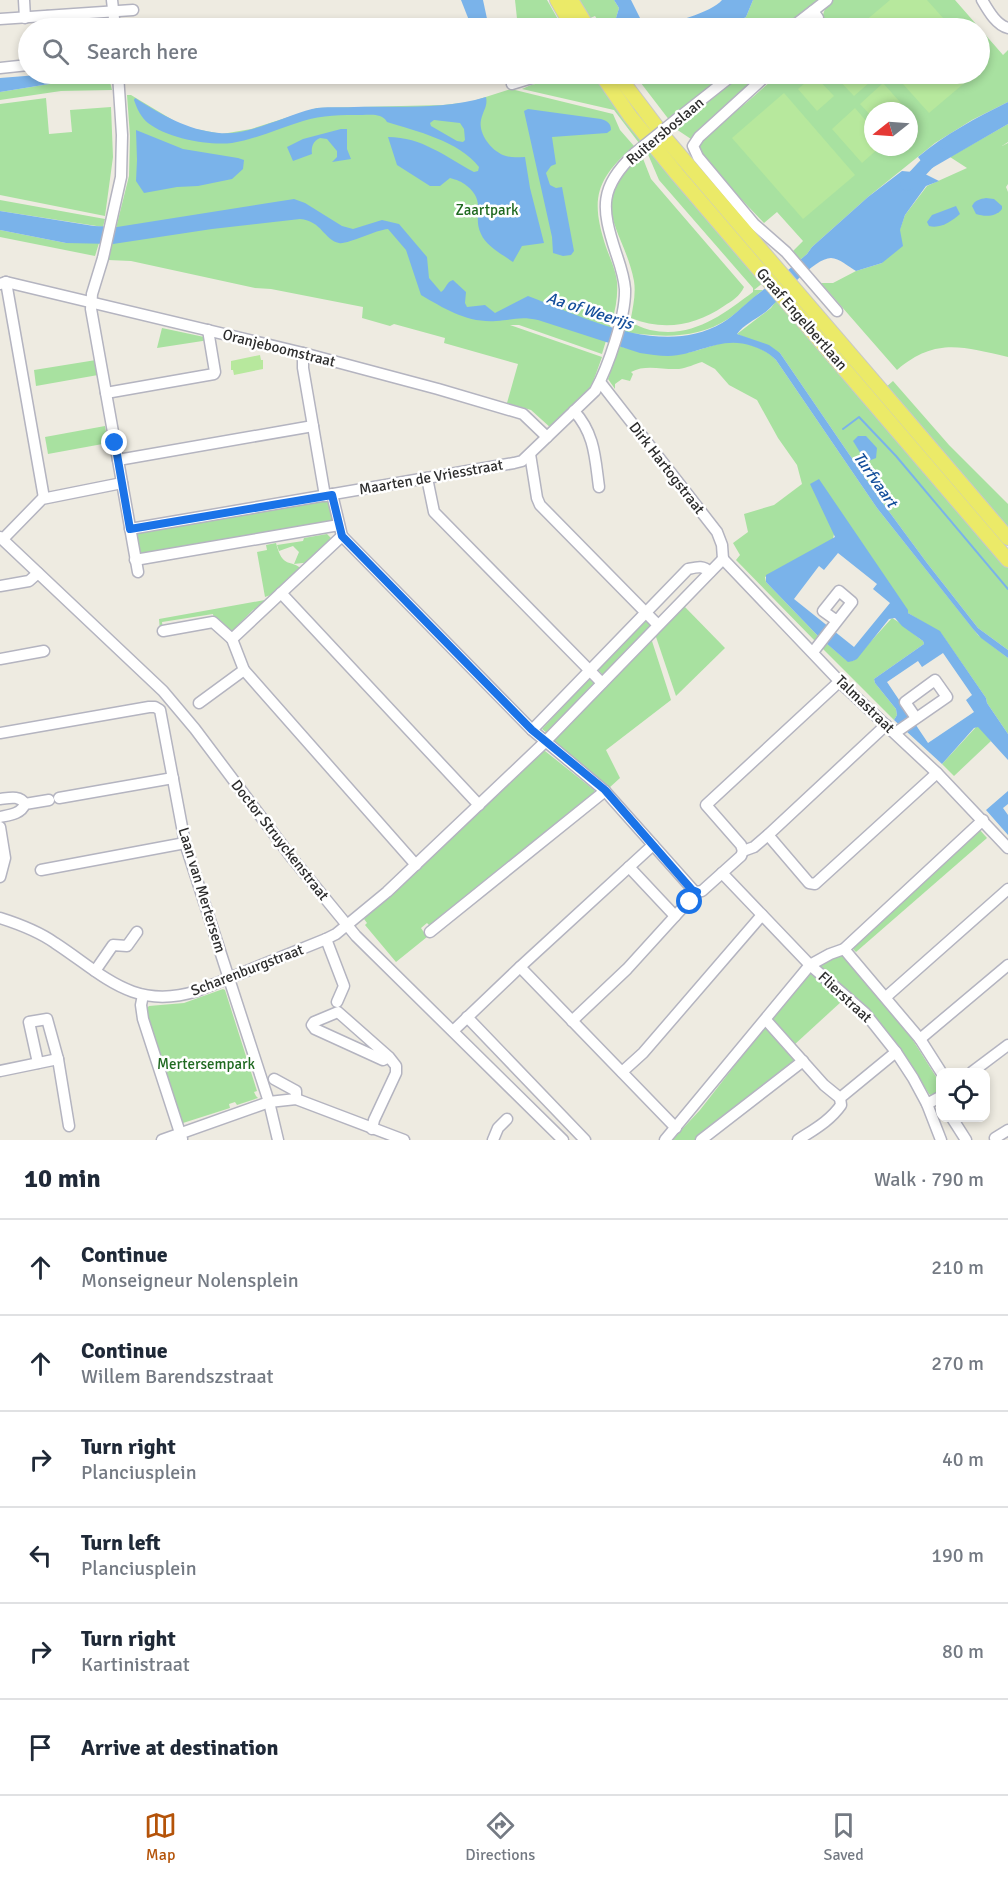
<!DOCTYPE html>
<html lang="en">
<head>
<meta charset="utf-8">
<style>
  :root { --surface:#fff; --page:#f2f2f3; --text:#1f2937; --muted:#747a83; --line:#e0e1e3; --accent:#b45309 }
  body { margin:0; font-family:Signika,sans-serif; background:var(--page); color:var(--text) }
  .controls { position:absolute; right:18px; bottom:18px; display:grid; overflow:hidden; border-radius:12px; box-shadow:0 3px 9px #0003 }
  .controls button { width:54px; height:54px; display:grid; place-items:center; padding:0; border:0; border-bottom:2px solid var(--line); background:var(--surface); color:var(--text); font:30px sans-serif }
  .compass { position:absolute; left:864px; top:102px; width:54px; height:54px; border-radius:50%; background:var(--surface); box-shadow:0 3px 9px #0003; rotate:253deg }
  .stop { position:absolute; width:18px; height:18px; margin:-14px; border:4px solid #1a73e8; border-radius:50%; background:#fff }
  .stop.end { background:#1a73e8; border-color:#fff; box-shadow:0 2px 6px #0008 }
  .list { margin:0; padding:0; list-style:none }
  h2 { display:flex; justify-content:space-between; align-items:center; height:78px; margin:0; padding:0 24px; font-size:26px }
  h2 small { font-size:20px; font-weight:400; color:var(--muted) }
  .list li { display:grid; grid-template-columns:39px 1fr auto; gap:18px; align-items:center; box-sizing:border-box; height:96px; padding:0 24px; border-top:2px solid var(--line) }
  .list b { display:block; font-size:22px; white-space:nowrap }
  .list p { margin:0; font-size:20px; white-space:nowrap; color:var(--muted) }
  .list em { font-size:20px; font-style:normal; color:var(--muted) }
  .icon { flex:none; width:33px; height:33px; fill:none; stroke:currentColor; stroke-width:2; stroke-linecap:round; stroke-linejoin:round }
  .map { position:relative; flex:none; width:1008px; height:1140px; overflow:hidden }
  .search { position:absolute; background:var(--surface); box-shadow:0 3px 9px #0003; left:18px; right:18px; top:18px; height:66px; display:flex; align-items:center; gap:15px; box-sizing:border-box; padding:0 21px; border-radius:33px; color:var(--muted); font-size:22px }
  .sheet { height:654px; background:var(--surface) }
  nav { display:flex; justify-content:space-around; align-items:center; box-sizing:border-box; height:84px; border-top:2px solid var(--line); background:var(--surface); font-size:16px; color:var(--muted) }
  nav a { display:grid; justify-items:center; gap:3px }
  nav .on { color:var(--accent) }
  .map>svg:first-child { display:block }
  .green { fill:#a8e1a0; fill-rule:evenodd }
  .pitch { fill:#b7e89d }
  .water { fill:#7ab3ea; fill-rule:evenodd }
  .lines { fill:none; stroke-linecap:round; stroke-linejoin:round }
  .stream { stroke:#7ab3ea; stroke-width:2 }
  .river { stroke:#7ab3ea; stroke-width:14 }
  .minor-casing { stroke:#b4b4c0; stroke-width:13 }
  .major-casing { stroke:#c8c8c8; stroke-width:16 }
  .minor { stroke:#fff; stroke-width:10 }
  .major { stroke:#ebea68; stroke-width:14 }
  .minor-bridge-casing { stroke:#b4b4c0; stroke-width:13; stroke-linecap:butt }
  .minor-bridge { stroke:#fff; stroke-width:10 }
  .route { stroke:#1a73e8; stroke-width:8 }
  .labels { text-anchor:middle; stroke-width:5; stroke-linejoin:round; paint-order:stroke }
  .street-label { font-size:15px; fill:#2d2d2d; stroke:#fff }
  .park-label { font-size:15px; fill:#1f6920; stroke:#fff }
  .water-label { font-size:16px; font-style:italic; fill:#144e9b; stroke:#fff }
</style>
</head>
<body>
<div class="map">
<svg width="1008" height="1140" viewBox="0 0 1008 1140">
  <rect width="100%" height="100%" fill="#eeebe1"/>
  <g class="green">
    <polygon points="515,0 547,0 563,28 518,28"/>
    <polygon points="577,0 614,0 619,8 613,28 603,28 595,16 588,19"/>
    <polygon points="753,0 821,0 785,28 726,28 746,17"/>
    <path d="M833,0H955L1003,55L1008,50V102L972,120L935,143L868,197L812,247L807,254L800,260L792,252L803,241L777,212L764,223L700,156L698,148L702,138L746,103L779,74H980V28H821C824,14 821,11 833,0ZM873,111H909V147H873Z"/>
    <polygon points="104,74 108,74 112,90 61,91 0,100 0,92 68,81 104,79"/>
    <polygon points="578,74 595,74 643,140 639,143 614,110 522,89 531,85"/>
    <polygon points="634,74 729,74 670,121"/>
    <polygon points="741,74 764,74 691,139 676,129 679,122"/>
    <path d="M511,89L613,114L620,130L634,146C596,179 590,199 606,247C610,258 616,271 617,282C619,307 609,330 602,354L519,325H510L602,357L593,382L589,389L552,429L531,410L507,403L518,364L444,343L445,338L394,324L390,326L362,318L363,307L271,289L255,288L131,261L108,260L129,176L130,136L127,95H131L176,122L190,128L222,134L251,129L317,108L443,105L470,102Z"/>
    <polygon points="46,98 49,134 72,132 70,110 111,107 113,157 105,216 0,195 0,104"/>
    <path d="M1008,124V142L1002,146L1008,143V184L1006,187L1008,192V357C962,347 936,337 897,370L821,283H833L856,271L882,263L900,229L905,215L927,186L967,168L950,157Z"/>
    <path d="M650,149L764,282L754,290H763C751,299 740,311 728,319C696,340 659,337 624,332L628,321C635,324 642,328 650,330C692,339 722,315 753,292V288L659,180L647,152Z"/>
    <path d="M642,156L651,179L744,287C740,296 732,301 724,306C695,326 663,331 631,318C633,306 636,294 634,281C624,228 583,202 642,156Z"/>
    <polygon points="0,200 105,219 103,227 0,211"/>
    <polygon points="0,230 66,243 99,243 95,256 0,237"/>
    <polygon points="778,298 1008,567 1008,650 978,628 927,563 879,498 780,353 737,334 771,308"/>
    <polygon points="162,328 209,338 209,340 157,348"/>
    <path d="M732,341C748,343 765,348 776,360L877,508L978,635L1008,658V734L987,703L986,698L941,633L908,613L834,534L833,539L765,577L766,582L819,637L816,642L736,560L740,555L733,543L748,532L744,514L774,505L802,484L797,465L778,438L757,400L729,385L715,369L702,362C695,364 687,368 679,369C662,370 646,364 631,372L633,374L630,381L622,379L615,384V389L608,379L619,346C640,352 664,357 686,353C702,350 716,343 732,341Z"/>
    <polygon points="96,360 98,375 36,386 34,370"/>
    <polygon points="893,381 949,445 1008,504 1008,531 885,388"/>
    <polygon points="105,426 108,443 48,454 45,437"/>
    <polygon points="329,500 333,518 332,522 140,556 134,535 140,531"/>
    <polygon points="327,534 334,541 311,562 294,564 299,552 293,546 279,551 277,545 303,541 304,538"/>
    <path d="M276,543C283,570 290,558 303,570L276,593L265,597L257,552L267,550L266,545Z"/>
    <polygon points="265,600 266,604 253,610 236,627 238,630 234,634 214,620 213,614 162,622 163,629 160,630 159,619"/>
    <polygon points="683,605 725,648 676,696 655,634"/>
    <path d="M892,618C902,623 913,634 923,641L924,644L874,679L875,683L896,709L897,715L894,720L821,647L825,642L846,660L853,661Z"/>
    <polygon points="647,620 652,625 603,675 598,670"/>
    <polygon points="651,638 671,700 606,750 620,778 609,788 550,740"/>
    <polygon points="592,676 598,681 547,733 542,729"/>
    <polygon points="976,727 980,727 991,741 954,776 942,764"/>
    <polygon points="542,751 545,751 594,790 595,793 431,927 427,923 421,928 427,937 396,962 365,925 367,923 364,919"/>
    <polygon points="979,829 987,838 856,952 851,947"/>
    <polygon points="841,954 853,964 852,966 909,1034 940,1083 940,1092 932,1096 929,1094 913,1068 885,1030 818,967 831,957"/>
    <polygon points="810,973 842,1001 794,1045 771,1021"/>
    <polygon points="223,989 225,990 257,1091 254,1092 256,1096 258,1098 237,1105 235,1102 229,1104 230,1108 183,1123 150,1024 147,1008 149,1006 184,1003"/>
    <polygon points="764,1028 769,1029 797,1058 695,1140 672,1140 700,1110"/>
  </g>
  <g class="pitch">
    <polygon points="890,0 927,0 952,28 857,28"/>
    <polygon points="833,74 875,74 877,76 854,96"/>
    <polygon points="894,74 975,74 929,113"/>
    <polygon points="814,75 834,96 817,111 798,89"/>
    <polygon points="883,83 908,111 873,111 873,118 860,104"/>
    <polygon points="784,93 855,175 803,219 732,138"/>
    <polygon points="855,108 873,129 873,147 880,147 862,163 832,129"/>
    <polygon points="260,355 261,360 263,360 263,369 234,375 233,370 231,370 231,361"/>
  </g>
  <g class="water">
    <polygon points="461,0 483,0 489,28 472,28"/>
    <polygon points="614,0 631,0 645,28 630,28 628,23 625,22 621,23 618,28 613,28 619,8"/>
    <path d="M722,0H753L746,17L726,28H653C670,23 711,13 722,0Z"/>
    <polygon points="50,74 104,74 104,80 68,81 0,92 0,78"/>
    <path d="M486,97C488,106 483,111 481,120C478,134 492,152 506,156C512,158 518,157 525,157L530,188L544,243L522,246L513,262C503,255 486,246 481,234C472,216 487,202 467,186C461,181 457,180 450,178L440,186H430L397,165L388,137C422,137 446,157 474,172L478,171L479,167C459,141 416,131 387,122C382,113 371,115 362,115C342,115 322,115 303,121C280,128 256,139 232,143C209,146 167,138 148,123C141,117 137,109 134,100L135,98C162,115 187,130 219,133C247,136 285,116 312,109C326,106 340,108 354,107C398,106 444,110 486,97ZM434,120L460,123L464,129L465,140L463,142L457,141L431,126L430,123Z"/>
    <path d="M1008,102V124L932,168L925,166L918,157C945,134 976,118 1008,102Z"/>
    <path d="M528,109L601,119C607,121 611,123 611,130L607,133L552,137L556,164L551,166L546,173L550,185L556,188L562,187L574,251L571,255L563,256L553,253L552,237L524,111Z"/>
    <path d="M341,129H347V149L351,159L332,162L337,157V151L327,139L320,138C313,141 311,147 312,154L293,161L287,147L303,139Z"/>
    <polygon points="136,130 183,149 238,158 244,160 243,169 232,179 198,186 177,187 144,193 136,181 137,160"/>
    <path d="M902,171L923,173L939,181L926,186L905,215L900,230L903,246L882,263L856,271C849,267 839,258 831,258C814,258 782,296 770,308C760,318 745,323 737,334L769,345L780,353L879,498L927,563L978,628L1008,650V658L981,638L973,629L877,508L776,360C769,353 761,349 752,346C721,335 699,355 668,356C659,356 649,354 640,353L538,320C520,316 513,320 496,321C467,323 445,309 421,295L406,250L388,229C375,230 347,245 339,243C324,240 322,221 300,219L212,229L113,244L66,243L0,230V211L94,226L117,227L294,199L305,203L342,226L353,229L382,220L399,224L427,257L429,278L441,292C446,289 446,282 453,280L466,292L465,303L467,307L485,305L495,313L528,296C586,318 662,358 722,323C734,316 743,306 754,297C772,283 790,269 807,254L812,247L868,197Z"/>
    <path d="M986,198L994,199L1002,206V209C996,217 985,217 976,214L972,206C975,200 980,199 986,198Z"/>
    <path d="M956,206L960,214C952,221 941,229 929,226L927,222L932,215Z"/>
    <polygon points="858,436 866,436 877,448 876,458 866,462 853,441"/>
    <path d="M819,479L908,610V613L940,631L986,698L987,703L1008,734V760L978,727L974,728L942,764L894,720L897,715L896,709L875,683L874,679L924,644L923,641L902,626L895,618L889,619L857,659L853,661L848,662L819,637L766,582V575L835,537L810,484ZM838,553L877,584L873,589L890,603L854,647L794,599L819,566L824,570ZM943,653L972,695L966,700L974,712L928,743L887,682L918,661L922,667Z"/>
    <polygon points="1008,791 1008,804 1003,808 1008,815 1008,835 986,810"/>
  </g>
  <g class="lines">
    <polyline class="stream" points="843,429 859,417 896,456 1008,589"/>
    <path class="river" d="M907,184C918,175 926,162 938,154"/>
    <g class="minor-casing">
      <g id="minor">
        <polyline points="24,0 25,18"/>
        <polyline points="112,0 115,28"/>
        <path d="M982,0C988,10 996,25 1008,28"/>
        <polyline points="813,11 818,18 816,28"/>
        <polyline points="48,16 50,28"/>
        <polyline points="0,19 133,10"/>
        <polyline points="791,28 827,0"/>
        <polyline points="0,68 28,65"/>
        <polyline points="118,74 122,135 121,177 103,258 92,294 91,309 138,572"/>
        <polyline points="768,74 699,137 693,146 698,157 754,224 786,252 837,311"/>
        <polyline points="512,84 545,74"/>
        <polyline points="677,119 734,74"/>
        <polyline points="6,282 44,498"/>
        <polyline points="0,284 6,282 303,353 438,389 523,414 547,437"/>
        <polyline points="303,353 303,368 325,496"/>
        <polyline points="600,382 717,532 722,545 723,559"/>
        <polyline points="106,393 214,374 215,372 208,330"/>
        <path d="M574,411C595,434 595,458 599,487"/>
        <polyline points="530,454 537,498 540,505 658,625"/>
        <polyline points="118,460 313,426"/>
        <polyline points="427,478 434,512 602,683"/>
        <polyline points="332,494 342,536 532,730 605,791 695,892 702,891 741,856 743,851 754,847 768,835 886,725"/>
        <path d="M130,529L514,463L522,461L595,391C608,367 626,316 625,289C624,276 620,265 616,253C601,207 599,188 635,153"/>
        <polyline points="0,537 163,691 195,729 292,858 356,936 563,1140"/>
        <polyline points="3,539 42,499 122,483"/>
        <polyline points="723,559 845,687 937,773 1008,848"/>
        <polyline points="135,560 339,525"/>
        <polyline points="0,586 29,581 38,573"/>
        <polyline points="281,593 479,805"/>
        <polyline points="163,631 213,622 232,639 342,536"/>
        <polyline points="813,652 852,602 839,591 823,611 837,621"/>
        <polyline points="0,659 44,651"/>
        <polyline points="244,670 416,865"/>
        <polyline points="199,703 244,670 232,639"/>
        <path d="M532,730L688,569C697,567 703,565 710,572"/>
        <polyline points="0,733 149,707 155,707 160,710 185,843 269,1102 278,1140"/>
        <polyline points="895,733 947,697 935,680 905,702 916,718"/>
        <polyline points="59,798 173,778"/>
        <path d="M0,799C9,798 20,795 25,804"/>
        <path d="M0,817C10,815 21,814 25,804L49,800"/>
        <polyline points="0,827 5,858 0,877"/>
        <polyline points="768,835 809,883 815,884 937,773"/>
        <polyline points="743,851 741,845 706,805 840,681"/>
        <polyline points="629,867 675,916"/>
        <polyline points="41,870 185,843"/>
        <polyline points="722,873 810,965 865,1013 896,1052 913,1078 927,1104 941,1140"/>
        <path d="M0,918C19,924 38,931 55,943C104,975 133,1011 197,991L326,939L336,934L387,892L545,742L723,559"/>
        <polyline points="430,932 605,791"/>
        <polyline points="326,939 344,986 337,1002"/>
        <polyline points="844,949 920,1039 941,1072"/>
        <polyline points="520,967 676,1128"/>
        <polyline points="95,971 113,945 127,946 137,932"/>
        <polyline points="143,995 141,1005 143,1019 182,1139"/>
        <polyline points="886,997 1008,889"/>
        <polyline points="467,1017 585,1140"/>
        <polyline points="766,1020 824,1085 840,1098"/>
        <polyline points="572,1021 627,969 697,892"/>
        <polyline points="453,1031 520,967 653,845"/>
        <polyline points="920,1039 1008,965"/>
        <polyline points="38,1063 29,1022 47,1019 58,1059 69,1126"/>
        <polyline points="0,1071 58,1059"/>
        <polyline points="622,1072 643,1053 762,915"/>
        <polyline points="972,1072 1008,1045"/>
        <polyline points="274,1079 296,1091 296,1099"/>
        <polyline points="927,1104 940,1097"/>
        <polyline points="952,1118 966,1140"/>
        <polyline points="372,1129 374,1120 396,1073 396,1066 389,1057 338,1012 314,1022 312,1025 315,1029 383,1060 389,1057"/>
        <polyline points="995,1138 1008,1130"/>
        <polyline points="162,1140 269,1102 296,1099 404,1140"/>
        <polyline points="493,1140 498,1128 507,1119"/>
        <polyline points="665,1140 810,965 830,954 844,949 983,820"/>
        <polyline points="701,1140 803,1061"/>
        <path d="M798,1140C813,1130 830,1121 841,1105L840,1098L896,1052"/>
      </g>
    </g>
    <g class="major-casing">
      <g id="major">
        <polyline points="557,0 573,28"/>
        <polyline points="571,0 588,28"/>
        <polyline points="601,74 630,116 677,174 1008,560"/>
        <polyline points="617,74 666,139 1008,538"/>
      </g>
    </g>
    <use href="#minor" class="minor"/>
    <use href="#major" class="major"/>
    <g class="minor-bridge-casing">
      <polyline id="minor-bridge" points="635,153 677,119"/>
    </g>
    <use href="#minor-bridge" class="minor-bridge"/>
  </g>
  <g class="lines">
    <polyline class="route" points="115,443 130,529 332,495 342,536 532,730 605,790 692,890 697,892 690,902"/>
  </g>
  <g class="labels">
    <g class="street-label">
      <text transform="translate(665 131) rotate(-40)" y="5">Ruitersboslaan</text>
      <text transform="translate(802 319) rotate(49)" y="5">Graaf Engelbertlaan</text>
      <text transform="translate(279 348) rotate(14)" y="5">Oranjeboomstraat</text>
      <text transform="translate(667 468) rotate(52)" y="5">Dirk Hartogstraat</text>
      <text transform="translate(431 477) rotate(-10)" y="5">Maarten de Vriesstraat</text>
      <text transform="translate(865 704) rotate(44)" y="5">Talmastraat</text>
      <text transform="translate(280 840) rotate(52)" y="5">Doctor Struyckenstraat</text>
      <text transform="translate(202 890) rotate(73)" y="5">Laan van Mertersem</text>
      <text transform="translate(247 970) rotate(-21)" y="5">Scharenburgstraat</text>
      <text transform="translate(845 997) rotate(43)" y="5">Flierstraat</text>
    </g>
    <g class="park-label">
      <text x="487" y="215">Zaartpark</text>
      <text x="206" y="1069">Mertersempark</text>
    </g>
    <g class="water-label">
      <text transform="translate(590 310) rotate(18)" y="6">Aa of Weerijs</text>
      <text transform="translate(876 479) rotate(55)" y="6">Turfvaart</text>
    </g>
  </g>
</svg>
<div class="controls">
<button><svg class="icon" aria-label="locate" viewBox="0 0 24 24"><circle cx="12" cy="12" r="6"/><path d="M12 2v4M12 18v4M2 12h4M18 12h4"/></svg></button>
</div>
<svg class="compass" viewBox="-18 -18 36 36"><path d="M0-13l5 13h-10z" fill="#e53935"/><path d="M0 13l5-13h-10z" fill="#747a83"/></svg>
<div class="stop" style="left:690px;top:902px"></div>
<div class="stop end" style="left:115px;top:443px"></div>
<div class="search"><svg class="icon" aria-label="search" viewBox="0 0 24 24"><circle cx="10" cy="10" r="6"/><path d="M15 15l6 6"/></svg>Search here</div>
</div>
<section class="sheet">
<h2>10 min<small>Walk · 790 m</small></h2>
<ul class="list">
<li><svg class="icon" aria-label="ahead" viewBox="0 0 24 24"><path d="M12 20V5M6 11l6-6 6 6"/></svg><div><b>Continue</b><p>Monseigneur Nolensplein</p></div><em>210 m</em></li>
<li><svg class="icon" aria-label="ahead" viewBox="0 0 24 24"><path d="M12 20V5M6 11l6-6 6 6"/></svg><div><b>Continue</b><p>Willem Barendszstraat</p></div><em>270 m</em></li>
<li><svg class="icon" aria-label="right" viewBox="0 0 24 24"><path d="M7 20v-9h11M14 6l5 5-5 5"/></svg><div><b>Turn right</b><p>Planciusplein</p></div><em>40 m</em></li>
<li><svg class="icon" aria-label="left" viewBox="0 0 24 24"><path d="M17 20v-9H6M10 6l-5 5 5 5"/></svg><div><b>Turn left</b><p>Planciusplein</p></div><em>190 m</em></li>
<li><svg class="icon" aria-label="right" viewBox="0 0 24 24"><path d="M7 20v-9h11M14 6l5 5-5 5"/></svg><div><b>Turn right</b><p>Kartinistraat</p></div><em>80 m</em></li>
<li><svg class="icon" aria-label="arrive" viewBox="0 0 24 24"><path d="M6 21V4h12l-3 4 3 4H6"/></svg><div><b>Arrive at destination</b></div></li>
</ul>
</section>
<nav>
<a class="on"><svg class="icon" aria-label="map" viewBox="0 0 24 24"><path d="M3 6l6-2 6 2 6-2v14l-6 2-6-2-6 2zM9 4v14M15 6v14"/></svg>Map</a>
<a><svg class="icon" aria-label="directions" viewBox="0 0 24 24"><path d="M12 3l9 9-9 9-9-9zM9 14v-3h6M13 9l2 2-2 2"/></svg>Directions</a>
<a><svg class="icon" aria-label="saved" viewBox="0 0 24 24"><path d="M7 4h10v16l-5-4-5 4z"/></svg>Saved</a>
</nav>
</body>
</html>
